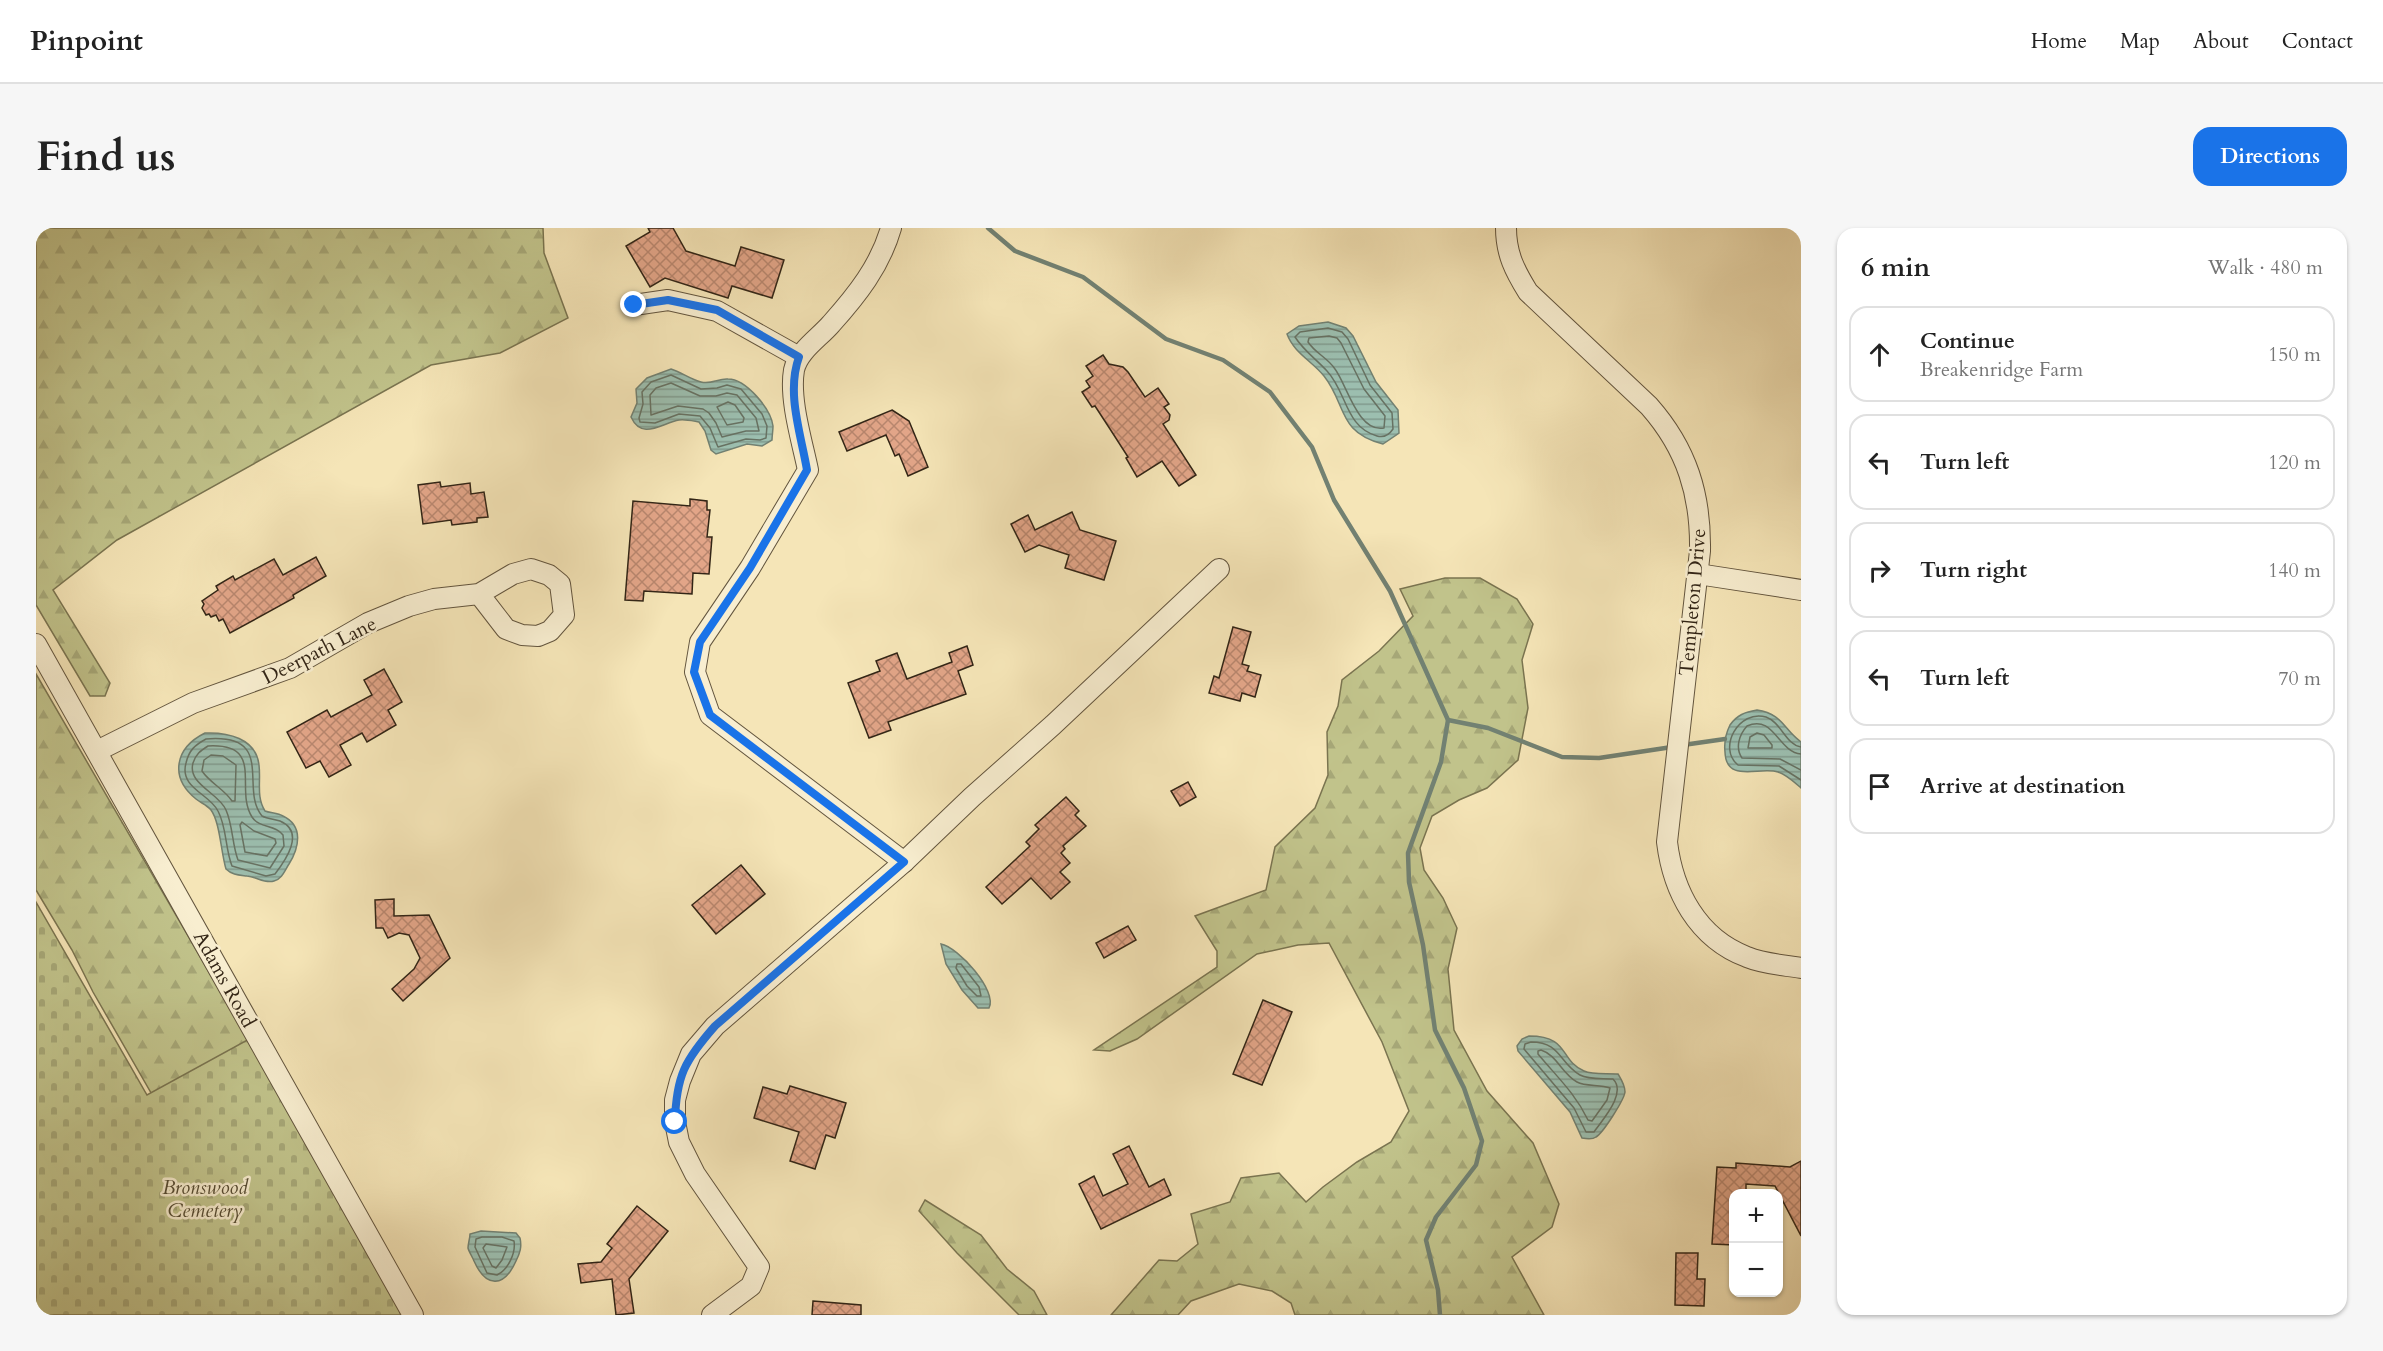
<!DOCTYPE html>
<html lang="en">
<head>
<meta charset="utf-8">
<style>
  :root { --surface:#fff; --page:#f6f6f6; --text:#222; --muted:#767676; --line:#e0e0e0; --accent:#1a73e8 }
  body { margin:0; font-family:Cardo,serif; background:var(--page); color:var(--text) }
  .controls { position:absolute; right:18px; bottom:18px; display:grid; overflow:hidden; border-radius:12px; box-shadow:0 2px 4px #0004 }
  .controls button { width:54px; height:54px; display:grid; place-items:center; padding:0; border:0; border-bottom:2px solid var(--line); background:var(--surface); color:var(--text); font:30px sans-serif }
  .stop { position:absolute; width:18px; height:18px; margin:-14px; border:4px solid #1a73e8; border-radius:50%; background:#fff }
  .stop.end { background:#1a73e8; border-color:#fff; box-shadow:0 2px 6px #0008 }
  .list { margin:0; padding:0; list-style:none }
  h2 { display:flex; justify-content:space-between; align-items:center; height:78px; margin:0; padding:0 24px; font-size:26px }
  h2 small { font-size:20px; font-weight:400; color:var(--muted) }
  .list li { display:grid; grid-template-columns:39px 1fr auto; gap:18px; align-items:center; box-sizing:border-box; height:96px; margin:0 12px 12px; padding:0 12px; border:2px solid var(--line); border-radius:18px }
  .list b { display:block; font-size:22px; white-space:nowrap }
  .list p { margin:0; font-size:20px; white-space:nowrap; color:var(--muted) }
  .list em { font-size:20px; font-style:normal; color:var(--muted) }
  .icon { flex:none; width:33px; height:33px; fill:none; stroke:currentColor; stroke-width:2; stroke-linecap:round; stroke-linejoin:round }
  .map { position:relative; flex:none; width:1765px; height:1087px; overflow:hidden; border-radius:18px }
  header { display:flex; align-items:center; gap:36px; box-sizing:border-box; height:84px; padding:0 30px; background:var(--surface); border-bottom:2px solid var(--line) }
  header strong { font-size:28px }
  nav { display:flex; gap:33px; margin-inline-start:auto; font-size:21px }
  .intro { display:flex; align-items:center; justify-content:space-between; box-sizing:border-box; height:144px; padding:0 36px }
  h1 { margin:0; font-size:42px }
  .button { padding:15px 27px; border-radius:18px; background:var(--accent); color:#fff; font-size:21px; font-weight:700 }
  main { display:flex; gap:36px; padding:0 36px }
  aside { flex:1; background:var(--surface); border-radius:18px; box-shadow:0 2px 4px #0004 }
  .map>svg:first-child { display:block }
  .forest { fill:url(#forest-firs); stroke:#7a7450; stroke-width:1.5 }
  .cemetery { fill:url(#cemetery-stones); stroke:#7a7450; stroke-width:1.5 }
  .water { fill:url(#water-rules); stroke:#728172; stroke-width:1.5 }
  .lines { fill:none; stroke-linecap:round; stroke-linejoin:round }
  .shore { stroke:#677263; stroke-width:1.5 }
  .stream { stroke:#728172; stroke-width:4.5 }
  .building { fill:url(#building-cross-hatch); stroke:#322516; stroke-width:1.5 }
  .minor-casing { stroke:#63553e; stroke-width:22 }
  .minor { stroke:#f8eed0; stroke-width:20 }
  .route { stroke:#1a73e8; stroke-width:8 }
  .labels { text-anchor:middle; stroke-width:5; stroke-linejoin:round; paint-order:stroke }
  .street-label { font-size:20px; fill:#322516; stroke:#f8eed0 }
  .park-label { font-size:20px; font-style:italic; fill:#564c33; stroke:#f8eed0 }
</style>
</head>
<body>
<header>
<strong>Pinpoint</strong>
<nav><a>Home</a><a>Map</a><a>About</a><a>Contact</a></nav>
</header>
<div class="intro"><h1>Find us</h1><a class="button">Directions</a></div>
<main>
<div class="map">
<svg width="1765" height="1087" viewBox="0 0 1765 1087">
  <defs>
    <pattern id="forest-firs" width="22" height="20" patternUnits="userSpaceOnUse" patternTransform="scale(1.5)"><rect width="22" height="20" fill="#c1c38b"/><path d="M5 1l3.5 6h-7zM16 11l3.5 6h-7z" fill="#a6a777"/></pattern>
    <pattern id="cemetery-stones" width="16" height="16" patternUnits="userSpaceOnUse" patternTransform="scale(1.5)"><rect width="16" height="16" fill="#c1c38b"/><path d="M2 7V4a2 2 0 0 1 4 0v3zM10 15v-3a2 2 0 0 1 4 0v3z" fill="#a6a777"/></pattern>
    <pattern id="water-rules" width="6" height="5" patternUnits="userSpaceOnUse" patternTransform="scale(1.5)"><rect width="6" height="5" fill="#9cbfb0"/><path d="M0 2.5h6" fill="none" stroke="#809b8e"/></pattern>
    <pattern id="building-cross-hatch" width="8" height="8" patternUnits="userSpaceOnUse" patternTransform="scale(1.5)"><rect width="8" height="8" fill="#e2a588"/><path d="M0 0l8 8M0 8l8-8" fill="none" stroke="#b8866e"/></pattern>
  </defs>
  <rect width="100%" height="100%" fill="#f5e5b7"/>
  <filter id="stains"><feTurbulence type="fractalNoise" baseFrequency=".00333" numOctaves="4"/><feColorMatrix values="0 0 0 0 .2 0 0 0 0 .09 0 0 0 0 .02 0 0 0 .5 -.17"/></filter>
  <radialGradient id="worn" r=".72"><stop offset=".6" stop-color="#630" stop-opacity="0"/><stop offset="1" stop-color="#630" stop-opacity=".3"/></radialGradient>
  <g class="forest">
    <polygon points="0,0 507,0 508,25 532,90 464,125 395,137 81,312 17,362 74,455 69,468 54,468 0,377"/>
    <polygon points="1409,350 1444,350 1481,371 1497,396 1486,432 1492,480 1482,532 1451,560 1423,572 1396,588 1384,620 1388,642 1407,670 1421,700 1412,741 1418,802 1451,863 1497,915 1523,976 1516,999 1476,1029 1508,1087 1259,1087 1255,1075 1236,1063 1203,1056 1155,1073 1142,1087 1075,1087 1123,1032 1141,1033 1162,1016 1155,986 1194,974 1205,950 1243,945 1270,974 1287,959 1321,934 1355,914 1373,883 1346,814 1293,715 1262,717 1221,726 1101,811 1074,823 1058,822 1181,739 1181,723 1159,688 1230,662 1239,619 1279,580 1292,547 1291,504 1302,478 1306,452 1343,423 1377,388 1364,361"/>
    <polygon points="0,446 213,813 118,870 57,764 36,722 0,662"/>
    <polygon points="889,972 945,1007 971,1041 998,1063 1011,1087 983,1087 921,1025 883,983"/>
  </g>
  <polygon class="cemetery" points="0,674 111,867 215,810 369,1087 0,1087"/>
  <g class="water">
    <path d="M1292,94L1310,100L1317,108L1340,154L1362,182L1363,205L1347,216C1301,204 1311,177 1288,148C1276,133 1258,125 1251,106L1263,98Z"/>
    <path d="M635,141C645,144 654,151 665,154C675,157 683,150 692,151C710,151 735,181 737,198C737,203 736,208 736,212L726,218L711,216L680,226L675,222L669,203L663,194C657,193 649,191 643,192C626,195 606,213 595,189L601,175L600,161L611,150Z"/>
    <path d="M1721,482C1747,486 1747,501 1765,514V560C1758,554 1751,547 1742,544C1724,538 1690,556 1689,524C1688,515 1690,505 1694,497C1701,487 1709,484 1721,482Z"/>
    <path d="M169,505C191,504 220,510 223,537C225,553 220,569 229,583C234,585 242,585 247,588C268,598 263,620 253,636C249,642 246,651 238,653C229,656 221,649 211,648C203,647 196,647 190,641C185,625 184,594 175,582C171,577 165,575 160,571C133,549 139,520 169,505Z"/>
    <path d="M905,716C922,719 962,763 953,780H942L926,762L910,736Z"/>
    <path d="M1493,808C1534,808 1523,832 1548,843C1557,847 1571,845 1582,846C1585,851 1589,857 1589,864C1588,872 1567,905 1560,909C1556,912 1551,911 1546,910L1534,884L1482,823L1481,818L1486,811Z"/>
    <path d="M445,1003L480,1005L484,1010C486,1019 484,1025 480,1033C468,1060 450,1060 438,1033C437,1030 433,1024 432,1020C432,1016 434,1010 434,1006Z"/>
  </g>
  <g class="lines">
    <g class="shore">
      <path d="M1292,100L1306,104L1312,111L1334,157L1356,185L1357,201C1353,207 1348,210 1341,208C1309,199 1311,164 1291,143C1280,131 1268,123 1259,109L1264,104Z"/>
      <path d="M1293,108L1301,110L1305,115L1328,161L1349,188L1348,200C1322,205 1311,157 1299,141C1292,130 1279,125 1272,114L1273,110Z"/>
      <polygon points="635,147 665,161 681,160 691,157 705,161 726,186 731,198 730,210 724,212 710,211 682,219 674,200 664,188 643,186 619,195 604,194 603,190 607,176 606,164 615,154"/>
      <polygon points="635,155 664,168 680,168 691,165 701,167 720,190 723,203 710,203 686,209 680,195 673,185 667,181 642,178 615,187 614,167 620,160"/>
      <polygon points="692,174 699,177 708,190 707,194 691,197 681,179"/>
      <polygon points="1721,505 1728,507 1736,517 1736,520 1712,520 1714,509"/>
      <path d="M170,511C241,505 203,561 226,588C232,591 238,591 244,593C270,604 249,633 239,646L230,648L196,638C189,620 191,600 182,583C174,566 143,560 150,535C153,522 159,517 170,511Z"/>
      <path d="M172,518C230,515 198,561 216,589C224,601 239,596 247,607L248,618L234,640L202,632C196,616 197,598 190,582C183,565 151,556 157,535C160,526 164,523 172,518Z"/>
      <path d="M1765,519C1750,517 1745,494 1730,489C1703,481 1681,520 1702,537L1743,538L1765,552"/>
      <path d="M1765,526C1742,524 1738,486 1711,498C1703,507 1699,520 1706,530L1744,531L1765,542"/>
      <path d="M175,527L187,528L200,537L199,573H196C188,561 174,555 166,543L168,532Z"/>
      <polygon points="206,594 218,603 239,611 240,615 231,628 209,624 204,597"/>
      <polygon points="921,736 925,736 943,759 945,768 941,768 931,758 920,740"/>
      <path d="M1495,814C1525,814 1523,835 1544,847C1553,852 1567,850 1577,851C1591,865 1567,891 1558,904H1550L1538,880L1488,821L1489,816Z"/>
      <path d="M1505,822C1521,827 1526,846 1541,854C1550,859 1564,856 1574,860L1571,872L1556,893L1552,892C1539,865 1521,849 1502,826V823Z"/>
      <path d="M446,1009H466L478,1013C480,1025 472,1042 461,1047L451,1045L439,1019L440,1011Z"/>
      <polygon points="450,1016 471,1019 466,1032 460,1040 456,1038 447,1020"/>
    </g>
    <g class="stream">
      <polyline points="952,0 979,23 1047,49 1130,111 1187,132 1234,164 1276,219 1298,272 1354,363 1412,492 1405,534 1372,625 1373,654 1387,717 1399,802 1428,860 1446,913 1440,937 1400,989 1390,1012 1402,1062 1404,1087"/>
      <polyline points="1412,492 1452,500 1526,529 1563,530 1636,519"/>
      <polyline points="1647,517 1689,511"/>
    </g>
  </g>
  <g class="building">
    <polygon points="612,0 637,0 650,23 699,38 705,19 748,32 736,70 696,58 692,70 629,50 614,59 590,18 614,4"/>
    <polygon points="1067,127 1073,136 1087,139 1092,144 1109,169 1122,160 1133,176 1128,179 1134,187 1133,192 1127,196 1160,247 1143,258 1126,233 1101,249 1090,230 1092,229 1074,201 1059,178 1056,179 1046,164 1054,159 1050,153 1057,148 1050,138"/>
    <polygon points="856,182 873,193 892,239 872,248 863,226 859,228 850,207 811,223 803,204"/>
    <polygon points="404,254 405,259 434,255 435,266 448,264 452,289 441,290 441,294 416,297 415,292 387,296 382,257"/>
    <polygon points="654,271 671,273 671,282 674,282 671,309 676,309 673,346 657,345 656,366 608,363 607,373 589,372 597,273 654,278"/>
    <polygon points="1036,284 1044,302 1080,313 1068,352 1029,340 1033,327 1003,317 989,324 975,296 992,287 999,302"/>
    <polygon points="280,329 290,348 257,367 258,370 194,405 187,391 183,393 180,387 175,389 173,386 170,387 166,380 168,376 166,373 182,362 180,358 197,348 199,352 238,331 247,347"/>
    <polygon points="1197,399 1215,404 1206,436 1213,438 1211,443 1225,447 1219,469 1206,465 1204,473 1173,465 1178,448 1183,450"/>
    <polygon points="931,418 937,437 922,443 930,466 852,494 855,502 833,510 812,455 844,443 840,433 861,425 871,451 916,434 913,425"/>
    <polygon points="348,441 366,474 352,482 360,497 331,514 326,505 304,517 315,537 293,549 284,533 270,540 251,504 291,482 295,489 336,467 328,452"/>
    <polygon points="1152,554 1160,569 1144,578 1135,563"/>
    <polygon points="1030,569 1043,583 1039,587 1050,598 1027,618 1029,621 1025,625 1034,635 1024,644 1034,654 1015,671 995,650 966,676 950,659 994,618 990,614 1003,601 999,597"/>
    <polygon points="705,637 729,666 680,706 656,677"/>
    <polygon points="358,671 358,688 393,687 414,730 367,773 356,761 378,741 384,730 373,707 363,705 352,710 347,700 340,700 339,672"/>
    <polygon points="1092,698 1100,712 1068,730 1060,715"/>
    <polygon points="1227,772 1256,784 1226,857 1197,846"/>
    <polygon points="754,858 810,875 799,910 790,907 779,941 754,933 763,904 718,890 727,859 751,866"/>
    <polygon points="1093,918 1113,959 1128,951 1135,967 1065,1001 1043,956 1058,948 1067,968 1092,956 1077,926"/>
    <polygon points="1765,933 1765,1008 1739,958 1710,956 1710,966 1698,966 1698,1017 1676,1016 1681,939 1700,940 1700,935 1754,939"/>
    <polygon points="601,978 632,1003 593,1051 598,1085 580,1087 576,1051 545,1055 542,1036 565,1034 576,1020 571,1016"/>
    <polygon points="1640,1025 1662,1025 1661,1051 1669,1051 1668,1078 1639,1077"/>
    <polygon points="777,1073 825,1077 825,1087 776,1087"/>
  </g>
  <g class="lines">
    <g class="minor-casing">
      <g id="minor">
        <path d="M855,0C844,38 821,67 795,96C783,110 762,123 758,142C753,171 766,213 772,242L714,340L664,414L659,444L674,487L868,634"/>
        <path d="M1470,0C1470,26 1479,43 1492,64L1613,178C1651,221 1665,267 1664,323L1631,614C1637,663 1661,710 1711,729C1728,736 1747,737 1765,740"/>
        <polyline points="598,77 632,72 681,83 763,129"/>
        <polyline points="1662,346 1765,362"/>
        <polyline points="0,416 377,1087"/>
        <polyline points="61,523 157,475 254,440 332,395 373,378 398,371 443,366 477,346 495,341 513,347 524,356 528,387 514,403 502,408 486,407 470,401 443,366"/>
        <polyline points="676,1087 715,1058 723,1039 659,946 643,914 639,894 639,872 644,853 655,826 679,798 868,634 936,569 1017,497 1183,341"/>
      </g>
    </g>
    <use href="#minor" class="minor"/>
  </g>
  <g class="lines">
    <path class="route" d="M598,77L632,72L681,82L763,129C750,165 765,206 771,242L714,340L664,414L658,444L674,487L868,634L679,798C649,832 640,848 639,894"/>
  </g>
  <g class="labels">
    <g class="street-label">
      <text transform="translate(1656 374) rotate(-85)" y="7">Templeton Drive</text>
      <text transform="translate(283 422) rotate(-27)" y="7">Deerpath Lane</text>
      <text transform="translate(189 751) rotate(61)" y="7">Adams Road</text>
    </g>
    <g class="park-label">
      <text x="169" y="966">Bronswood<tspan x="169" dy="23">Cemetery</tspan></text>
    </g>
  </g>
  <rect width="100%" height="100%" filter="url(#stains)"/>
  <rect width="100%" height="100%" fill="url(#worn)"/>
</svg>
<div class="controls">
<button>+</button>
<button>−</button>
</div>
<div class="stop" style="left:639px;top:894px"></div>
<div class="stop end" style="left:598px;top:77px"></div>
</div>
<aside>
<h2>6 min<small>Walk · 480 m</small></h2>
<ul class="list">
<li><svg class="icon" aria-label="ahead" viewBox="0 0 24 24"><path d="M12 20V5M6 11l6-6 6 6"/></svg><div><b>Continue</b><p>Breakenridge Farm</p></div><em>150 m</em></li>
<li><svg class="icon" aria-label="left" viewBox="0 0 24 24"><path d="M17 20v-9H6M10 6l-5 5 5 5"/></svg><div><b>Turn left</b></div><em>120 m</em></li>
<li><svg class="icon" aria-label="right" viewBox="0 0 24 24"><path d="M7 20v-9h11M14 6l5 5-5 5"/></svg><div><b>Turn right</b></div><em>140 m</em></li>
<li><svg class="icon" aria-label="left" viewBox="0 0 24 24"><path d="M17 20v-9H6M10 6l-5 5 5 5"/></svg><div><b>Turn left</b></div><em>70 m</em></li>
<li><svg class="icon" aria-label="arrive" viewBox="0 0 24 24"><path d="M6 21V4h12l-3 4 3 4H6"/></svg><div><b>Arrive at destination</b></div></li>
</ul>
</aside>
</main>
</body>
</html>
